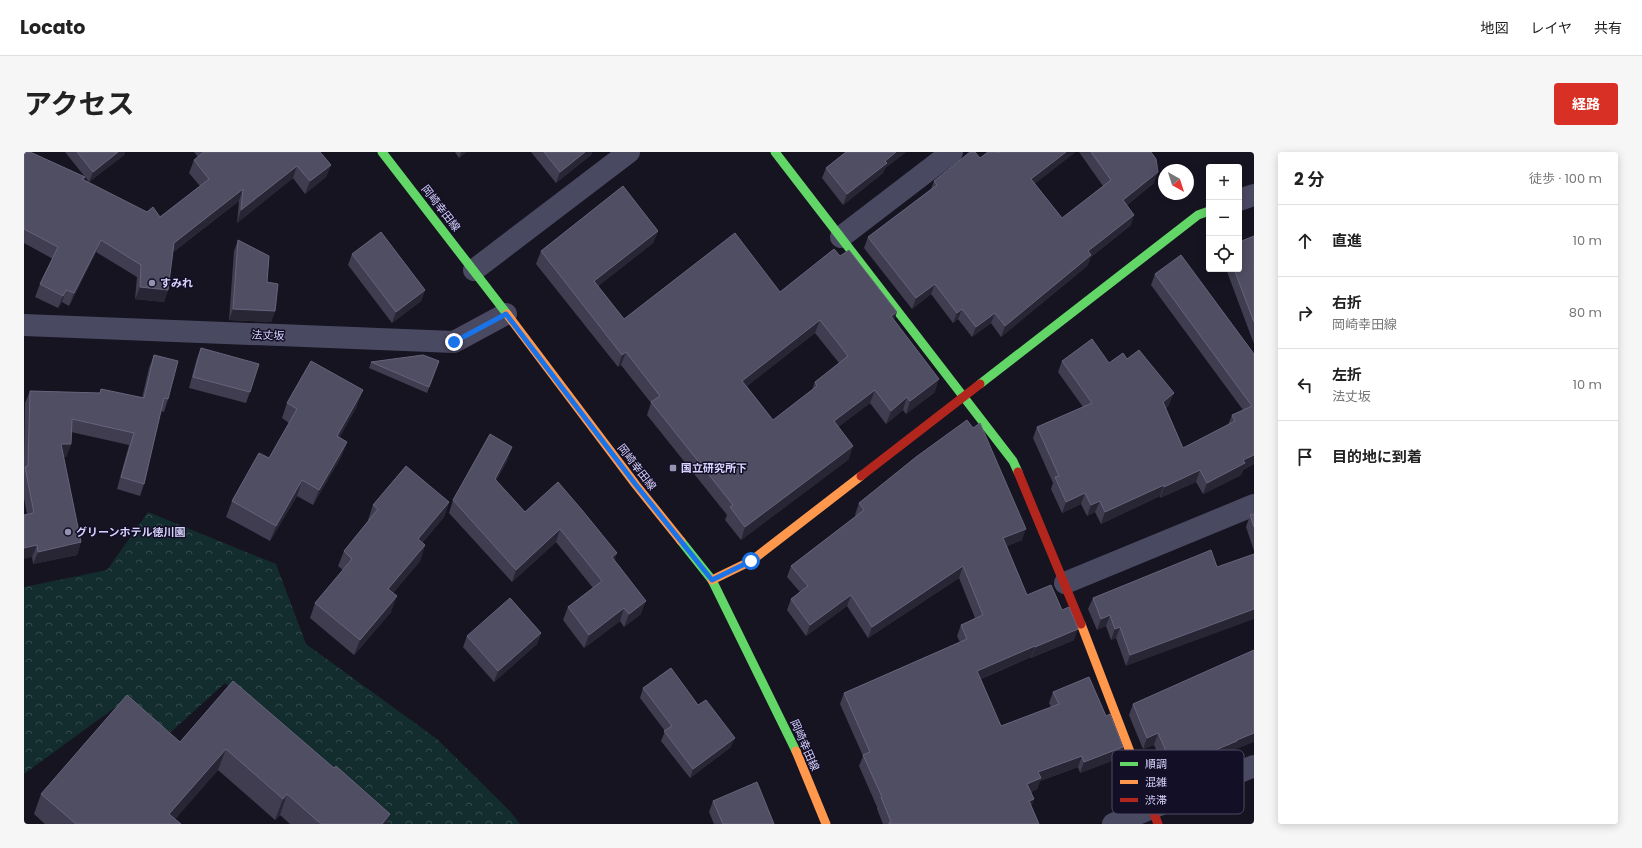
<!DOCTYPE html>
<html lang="ja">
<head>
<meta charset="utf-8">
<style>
  :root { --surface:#fff; --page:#f6f6f6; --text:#222; --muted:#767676; --line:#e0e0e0; --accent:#d93025 }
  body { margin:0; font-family:Poppins,"Noto Sans JP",sans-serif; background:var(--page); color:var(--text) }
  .controls { position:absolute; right:12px; top:12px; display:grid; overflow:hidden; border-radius:4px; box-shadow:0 2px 10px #0003 }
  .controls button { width:36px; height:36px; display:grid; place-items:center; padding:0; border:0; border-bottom:1px solid var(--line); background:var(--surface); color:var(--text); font:20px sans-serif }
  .compass { position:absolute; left:1134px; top:12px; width:36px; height:36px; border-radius:50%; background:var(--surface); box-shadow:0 2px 10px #0003; rotate:141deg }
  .stop { position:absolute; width:12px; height:12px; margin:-9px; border:3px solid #1a73e8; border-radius:50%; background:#fff }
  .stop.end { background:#1a73e8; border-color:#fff; box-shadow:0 1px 4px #0008 }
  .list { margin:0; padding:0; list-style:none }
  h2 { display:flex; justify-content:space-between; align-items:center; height:52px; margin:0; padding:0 16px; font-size:17px }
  h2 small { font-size:13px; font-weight:400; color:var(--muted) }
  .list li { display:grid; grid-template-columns:26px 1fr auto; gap:12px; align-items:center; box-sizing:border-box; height:72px; padding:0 16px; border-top:1px solid var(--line) }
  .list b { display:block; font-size:15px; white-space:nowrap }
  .list p { margin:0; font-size:13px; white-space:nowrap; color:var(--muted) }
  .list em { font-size:13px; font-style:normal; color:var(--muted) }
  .icon { flex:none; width:22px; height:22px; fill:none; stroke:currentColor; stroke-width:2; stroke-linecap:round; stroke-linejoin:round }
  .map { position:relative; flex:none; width:1230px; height:672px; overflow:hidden; border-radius:4px }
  header { display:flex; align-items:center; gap:24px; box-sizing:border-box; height:56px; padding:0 20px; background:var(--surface); border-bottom:1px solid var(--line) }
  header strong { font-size:19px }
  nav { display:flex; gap:22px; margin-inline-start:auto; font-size:14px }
  .intro { display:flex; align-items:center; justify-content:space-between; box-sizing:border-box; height:96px; padding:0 24px }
  h1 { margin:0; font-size:28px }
  .button { padding:10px 18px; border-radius:4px; background:var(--accent); color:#fff; font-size:14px; font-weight:700 }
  main { display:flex; gap:24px; padding:0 24px }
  aside { flex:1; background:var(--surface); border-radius:4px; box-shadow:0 2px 10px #0003 }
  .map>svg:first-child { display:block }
  .forest { fill:url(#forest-crowns) }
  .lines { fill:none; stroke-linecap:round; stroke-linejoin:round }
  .street { stroke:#4a4962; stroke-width:22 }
  .fast { stroke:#63d668; stroke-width:9 }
  .slow { stroke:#ff974d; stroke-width:9 }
  .jam { stroke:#b3261e; stroke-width:9 }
  .wall { fill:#403d50; fill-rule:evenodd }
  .shaded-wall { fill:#282635 }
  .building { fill:#504e63; stroke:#66637b; fill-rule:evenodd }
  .route { stroke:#1a73e8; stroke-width:5 }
  .poi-dot { fill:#9591b1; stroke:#130f26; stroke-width:1.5 }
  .labels { text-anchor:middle; stroke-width:3; stroke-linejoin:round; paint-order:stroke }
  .street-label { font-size:11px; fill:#d9d4ff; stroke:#130f26 }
  .poi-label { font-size:11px; font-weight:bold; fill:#d9d4ff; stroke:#130f26; text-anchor:start }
  .key { fill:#130f26; stroke:#4e4a67; stroke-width:1 }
  .key-label { font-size:11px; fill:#d9d4ff }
</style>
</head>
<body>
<header>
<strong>Locato</strong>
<nav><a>地図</a><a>レイヤ</a><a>共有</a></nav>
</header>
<div class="intro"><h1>アクセス</h1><a class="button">経路</a></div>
<main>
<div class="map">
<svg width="1230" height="672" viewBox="0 0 1230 672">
  <defs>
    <pattern id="forest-crowns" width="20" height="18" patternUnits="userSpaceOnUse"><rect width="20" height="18" fill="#132c2d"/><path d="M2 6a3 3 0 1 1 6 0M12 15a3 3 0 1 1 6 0" fill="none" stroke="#354a4c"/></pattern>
  </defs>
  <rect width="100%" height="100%" fill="#161421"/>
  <polygon class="forest" points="124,360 252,412 282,492 413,587 486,659 496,672 362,672 201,531 147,580 100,549 0,622 0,435 83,418"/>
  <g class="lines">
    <g class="street">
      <polyline points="1215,48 1230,43"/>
      <polyline points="817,85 928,0"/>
      <polyline points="450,118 605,0"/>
      <polyline points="0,173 430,190 482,162"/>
      <polyline points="1041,431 1230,353"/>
      <polyline points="1089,672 1230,614"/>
    </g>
    <g class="fast">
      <polyline points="358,0 483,162"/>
      <polyline points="751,0 989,309 994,320"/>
      <polyline points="956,232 1174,63 1185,59"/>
      <polyline points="657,389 688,428 772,599"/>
    </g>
    <g class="slow">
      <polyline points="483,162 612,333 657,389"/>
      <polyline points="688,428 727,409 837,324"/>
      <polyline points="1057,472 1113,618"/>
      <polyline points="772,599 802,672"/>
    </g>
    <g class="jam">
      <polyline points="994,320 1057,472"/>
      <polyline points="837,324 956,232"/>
      <polyline points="1113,618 1134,672"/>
    </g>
  </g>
  <g class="wall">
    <polygon points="41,0 101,0 100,3 65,30"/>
    <polygon points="170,0 296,0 307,13 302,25 281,42 269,26 213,71 215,49 148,101 144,138 140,150 111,147 113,125 72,100 45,154 38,150 34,156 11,145 16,132 29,107 0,91 0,5 61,25 60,28 123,60 136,65 176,34 165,21 170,8 174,5"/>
    <polygon points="431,0 442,0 435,6"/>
    <polygon points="507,0 568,0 567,3 532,31"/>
    <polygon points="822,0 882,0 861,16 859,21 819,53 798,26 802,16"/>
    <polygon points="1055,0 1127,0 1130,31 1103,53 1107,73 1067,105 1063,114 977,185 967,171 948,185 934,167 929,171 907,142 888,157 840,96 844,85 907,37 910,29 956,6 1011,32 1038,66 1079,34"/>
    <path d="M634,79L629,91L574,134L600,167L756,140L816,104L873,160L870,167L911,240L882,262L879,258L862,272L846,251L814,275L825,307L717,388L701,368L703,363L623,263L627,251L597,213L594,215L512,112L517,99ZM791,181L815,211L791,230L788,238L749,268L723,234Z"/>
    <polygon points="1230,84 1230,192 1202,117 1215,117"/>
    <polygon points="214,88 243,130 251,159 247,170 205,168 210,99"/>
    <polygon points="328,102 401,138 397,149 368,171 324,113"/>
    <polygon points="1131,122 1230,202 1230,312 1219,318 1217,323 1179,342 1172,330 1136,346 1136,344 1077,372 1071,360 1063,364 1057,352 1038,361 1027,337 1029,331 1009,286 1013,275 1059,255 1034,220 1038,209 1085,211 1103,207 1145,253 1142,256 1159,296 1204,273 1208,263 1219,258 1127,133"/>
    <polygon points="177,196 226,240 222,251 165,236 173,206"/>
    <polygon points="130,203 144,247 140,260 137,259 120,332 116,344 93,337 105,293 47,280 47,292 42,305 39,305 57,390 53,403 9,412 3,362 0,346 0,305 1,251 6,239 76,241 77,237 118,246 125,216"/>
    <polygon points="415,209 403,241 345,216 347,210"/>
    <polygon points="263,251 333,254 315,286 323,290 317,305 289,353 273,344 246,389 202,365 208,349 245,306 265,271 258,266"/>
    <polygon points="484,307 472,329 501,360 534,330 590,409 617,462 600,475 596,469 560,496 539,468 544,455 569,436 532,390 488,430 425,361 429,348"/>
    <polygon points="425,350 420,365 398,391 401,393 396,409 369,441 367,460 330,503 286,466 291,451 319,418 314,414 320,399 345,369 344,368 349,353"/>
    <polygon points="835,351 998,388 983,394 1003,443 1050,488 1007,506 1007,505 957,527 977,574 1027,555 1025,551 1029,540 1082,564 1099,595 1095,606 1056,621 1054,615 1016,629 1013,637 1007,640 1007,653 1015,672 859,672 853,657 853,655 835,614 839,604 816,552 820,541 936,490 933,484 937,473 951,466 935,426 844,486 823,454 782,484 763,458 767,447 776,440 763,425 767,414 832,364 831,363"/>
    <polygon points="1230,362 1230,399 1222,375 1226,363"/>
    <polygon points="1193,415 1102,514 1092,486 1087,488 1082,474 1073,478 1064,457 1069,446"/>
    <polygon points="517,481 513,492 470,530 439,495 443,484"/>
    <polygon points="209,529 363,672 266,672 256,663 251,668 194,618 151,667 157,672 21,672 10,662 17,642 156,590"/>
    <polygon points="619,536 674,553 707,595 666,626 637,589 641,579 616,546"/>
    <polygon points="1109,552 1210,598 1209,600 1154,623 1142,619 1130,593 1119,597 1105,563"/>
    <polygon points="689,649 750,672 690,672 685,660"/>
  </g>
  <g class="shaded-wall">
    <polygon points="94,0 101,0 100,3 65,30 69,20"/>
    <polygon points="437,0 442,0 435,6"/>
    <polygon points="561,0 568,0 567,3 532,31 536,20"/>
    <polygon points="872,0 882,0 861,16 859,21 819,53 823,42 861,9"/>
    <polygon points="1042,0 1052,0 1003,38 1007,27"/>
    <polygon points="307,13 302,25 281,42 286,29"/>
    <polygon points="273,14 269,26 213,71 217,58"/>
    <polygon points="1134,20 1130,31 1095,59 1099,48"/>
    <polygon points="219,37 215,49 145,103 150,91"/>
    <polygon points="1110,63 1107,73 1067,105 1063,114 977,185 981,174 1064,99"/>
    <polygon points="634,79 629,91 565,141 570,129"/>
    <polygon points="77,88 72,100 45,154 50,141"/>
    <polygon points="911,132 907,142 888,157 892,146"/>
    <polygon points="116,135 144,138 140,150 111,147"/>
    <polygon points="42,138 38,150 34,156 39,144"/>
    <polygon points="401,138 397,149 368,171 372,160"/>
    <polygon points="209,157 251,159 247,170 205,168"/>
    <polygon points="938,157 934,167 929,171 933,161"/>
    <polygon points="873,160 868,172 867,164"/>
    <polygon points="971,161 967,171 948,185 952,175"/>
    <polygon points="796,168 791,181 714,241 718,229"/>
    <polygon points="602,200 597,213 594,215 598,203"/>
    <polygon points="915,227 911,240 882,262 886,249"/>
    <polygon points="339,238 333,254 307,300 313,284"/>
    <polygon points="851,238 846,251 805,282 810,269"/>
    <polygon points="1150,241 1145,253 1135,261 1139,250"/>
    <polygon points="883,245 879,258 862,272 867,259"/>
    <polygon points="323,290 317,305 289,353 295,338"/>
    <polygon points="37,292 47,292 42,305 32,304"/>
    <polygon points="829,294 825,307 717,388 721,375"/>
    <polygon points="488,295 484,307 466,340 471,327"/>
    <polygon points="1230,303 1230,312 1219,318 1217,323 1179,342 1183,331 1219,308"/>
    <polygon points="1176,318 1172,330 1136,346 1140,335"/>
    <polygon points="278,328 273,344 246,389 252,374"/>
    <polygon points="1140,333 1136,344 1077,372 1081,360"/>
    <polygon points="1061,341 1057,352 1038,361 1042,350"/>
    <polygon points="1076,349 1071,360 1063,364 1067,353"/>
    <polygon points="425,350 420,365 388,402 394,387"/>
    <polygon points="536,377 532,390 488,430 492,418"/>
    <polygon points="1002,377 998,388 975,397 979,386"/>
    <polygon points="57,390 53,403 9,412 14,400"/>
    <polygon points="13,393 8,405 0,407 0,396"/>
    <polygon points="401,393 396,409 359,453 364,437"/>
    <polygon points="593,401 589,414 588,405"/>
    <polygon points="939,414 935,426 844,486 848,475"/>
    <polygon points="827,443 823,454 782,484 786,473"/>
    <polygon points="373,444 367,460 330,503 336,488"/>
    <polygon points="622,449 617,462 600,475 605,462"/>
    <polygon points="600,456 596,469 560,496 565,483"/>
    <polygon points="1230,457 1230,467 1102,514 1106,503"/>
    <polygon points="1086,463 1082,474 1073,478 1077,467"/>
    <polygon points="1096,475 1092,486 1087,488 1091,477"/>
    <polygon points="1054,477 1050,488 1007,506 1011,495"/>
    <polygon points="517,481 513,492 470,530 474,519"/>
    <polygon points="1011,494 1007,505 949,530 953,519"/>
    <polygon points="1134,581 1130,593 1119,597 1123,586"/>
    <polygon points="1230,581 1230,590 1210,598 1209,600 1154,623 1158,612 1213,588"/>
    <polygon points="711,586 707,595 666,626 669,617"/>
    <polygon points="1099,595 1095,606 1056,621 1060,610"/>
    <polygon points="202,597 194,618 147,672 145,662"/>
    <polygon points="1058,604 1054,615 1016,629 1013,637 999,643 1003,632 1014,620"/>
    <polygon points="263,642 256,663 251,668 259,647"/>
    <polygon points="1010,647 1006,658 1005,649"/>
    <polygon points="366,662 363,672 358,672"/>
  </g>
  <g class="building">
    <polygon points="2,0 6,0 61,25 58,27 123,60 129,55 136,65 185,27 170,8 180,0 296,0 307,13 286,29 273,14 217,58 219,37 150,91 144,138 116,135 117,113 77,88 50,141 42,138 39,144 16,132 34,95 0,77 0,5"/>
    <polygon points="53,0 94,0 69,20"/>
    <polygon points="520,0 561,0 536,20"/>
    <polygon points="822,0 872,0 861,9 863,11 823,42 802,16"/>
    <polygon points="946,0 951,0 956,6 964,0 973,0 974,1 975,0 1042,0 1007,27 1038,66 1087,28 1067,0 1127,0 1132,7 1134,20 1099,48 1110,63 1064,99 1067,103 981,174 971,161 952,175 938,157 933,161 911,132 892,146 844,85 913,33 910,29"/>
    <path d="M599,34L634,79L570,129L600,167L711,81L756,140L810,97L816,104L825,98L873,160L867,164L915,227L886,249L883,245L867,259L851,238L810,269L829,294L721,375L706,355L709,353L627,250L636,244L602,200L598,203L517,99ZM796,168L824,204L791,230L793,234L749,268L718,229Z"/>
    <polygon points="357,80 401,138 372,160 328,102"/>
    <polygon points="1230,84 1230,170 1210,117 1215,117 1215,90"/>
    <polygon points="214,88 245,104 243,130 254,132 251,159 209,157"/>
    <polygon points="1157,103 1230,202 1230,303 1219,308 1221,311 1183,331 1176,318 1140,335 1140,333 1081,360 1076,349 1067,353 1061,341 1042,350 1031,325 1035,324 1013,275 1068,251 1038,209 1068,187 1085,211 1099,201 1103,207 1115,198 1150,241 1139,250 1159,296 1211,269 1208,263 1228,254 1131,122"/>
    <polygon points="177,196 235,212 226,240 169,225"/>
    <polygon points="130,203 154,209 144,247 140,246 120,332 97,325 110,281 48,267 47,292 37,292 57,390 14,400 13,393 0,396 0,363 10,361 1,315 4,314 6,239 76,241 77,237 120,246"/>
    <polygon points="399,203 415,209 405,235 347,210"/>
    <polygon points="287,209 339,238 313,284 323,290 295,338 278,328 252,374 208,349 235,301 245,306 273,257 263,251"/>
    <polygon points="943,268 949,276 956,271 1002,377 979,386 1003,443 1027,433 1038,458 1045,455 1054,477 1011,495 1011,494 953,519 977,574 1035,552 1029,540 1065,525 1082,564 1086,562 1099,595 1060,610 1058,604 1014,620 1017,626 1003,632 1010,647 1005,649 1015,672 865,672 865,671 867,670 857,645 858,645 839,603 846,600 820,541 943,487 937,473 959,463 939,414 848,475 827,443 786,473 767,447 784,434 767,414 840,358 835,351 892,305"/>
    <polygon points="466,282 488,295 471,327 501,360 534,330 558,358 593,401 588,405 622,449 605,462 600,456 565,483 544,455 578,429 536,377 492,418 429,348"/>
    <polygon points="382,314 425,350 394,387 401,393 364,437 373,444 336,488 291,451 328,407 320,399 354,357 349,353"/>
    <polygon points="1230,362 1230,375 1226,363"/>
    <polygon points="1187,398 1193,415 1230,402 1230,457 1106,503 1096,475 1091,477 1086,463 1077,467 1069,446"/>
    <polygon points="486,446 517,481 474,519 443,484"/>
    <polygon points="1230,498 1230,581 1213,588 1213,589 1158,612 1146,608 1134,581 1123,586 1109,552"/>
    <polygon points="647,516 674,553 682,548 711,586 669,617 640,579 648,574 619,536"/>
    <polygon points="209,529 310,616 312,614 366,662 358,672 297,672 263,642 259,647 202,597 145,662 157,672 52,672 17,642 103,543 156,590"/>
    <polygon points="733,630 750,672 699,672 689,649"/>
  </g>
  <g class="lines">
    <polyline class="route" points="430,190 482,162 612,333 688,428 727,409"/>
  </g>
  <g class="poi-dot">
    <circle cx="128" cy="131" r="4"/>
    <rect x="645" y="312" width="8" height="8" rx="2"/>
    <circle cx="44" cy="380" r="4"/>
  </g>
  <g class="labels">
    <g class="street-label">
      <text transform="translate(417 56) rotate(52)" y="4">岡崎幸田線</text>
      <text transform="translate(244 183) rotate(2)" y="4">法丈坂</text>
      <text transform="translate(613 315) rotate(52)" y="4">岡崎幸田線</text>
      <text transform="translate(781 593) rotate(66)" y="4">岡崎幸田線</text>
    </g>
    <g class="poi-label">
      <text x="136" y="135">すみれ</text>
      <text x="657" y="320">国立研究所下</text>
      <text x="52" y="384">グリーンホテル徳川園</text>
    </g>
  </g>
  <rect x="1088" y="598" width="132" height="64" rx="6" class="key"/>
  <rect x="1096" y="610" width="18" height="4" fill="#63d668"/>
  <rect x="1096" y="628" width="18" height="4" fill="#ff974d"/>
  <rect x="1096" y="646" width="18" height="4" fill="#b3261e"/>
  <g class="key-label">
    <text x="1121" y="616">順調</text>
    <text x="1121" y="634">混雑</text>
    <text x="1121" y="652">渋滞</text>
  </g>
</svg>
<div class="controls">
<button>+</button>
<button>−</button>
<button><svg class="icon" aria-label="locate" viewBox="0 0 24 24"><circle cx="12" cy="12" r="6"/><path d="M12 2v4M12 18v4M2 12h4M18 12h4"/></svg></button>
</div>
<svg class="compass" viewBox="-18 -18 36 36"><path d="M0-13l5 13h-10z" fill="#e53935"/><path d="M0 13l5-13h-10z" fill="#767676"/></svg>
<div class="stop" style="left:727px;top:409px"></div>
<div class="stop end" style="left:430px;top:190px"></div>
</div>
<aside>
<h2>2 分<small>徒歩 · 100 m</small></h2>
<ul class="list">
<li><svg class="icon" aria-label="ahead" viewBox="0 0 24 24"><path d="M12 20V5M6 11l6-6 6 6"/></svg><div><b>直進</b></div><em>10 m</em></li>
<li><svg class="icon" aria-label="right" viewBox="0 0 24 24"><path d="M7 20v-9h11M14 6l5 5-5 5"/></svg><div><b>右折</b><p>岡崎幸田線</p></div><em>80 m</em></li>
<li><svg class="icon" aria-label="left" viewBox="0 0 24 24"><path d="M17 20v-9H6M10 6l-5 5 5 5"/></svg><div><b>左折</b><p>法丈坂</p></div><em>10 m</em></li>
<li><svg class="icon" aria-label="arrive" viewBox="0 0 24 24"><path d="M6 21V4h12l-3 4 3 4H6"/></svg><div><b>目的地に到着</b></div></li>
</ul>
</aside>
</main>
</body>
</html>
